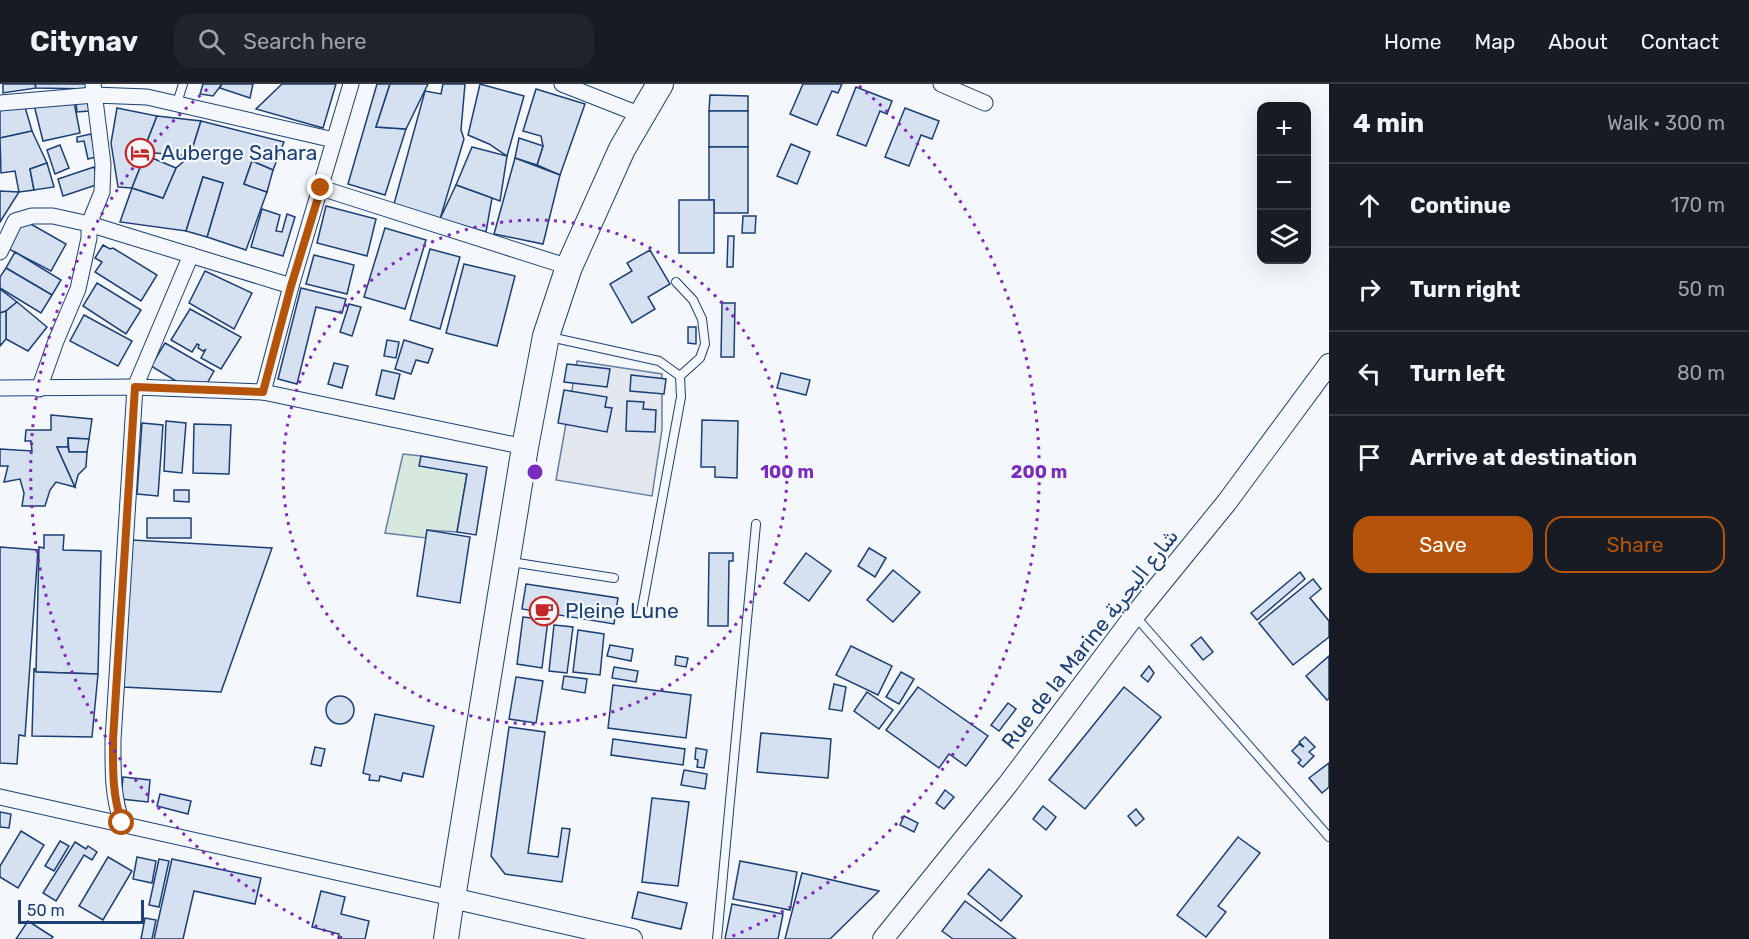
<!DOCTYPE html>
<html lang="en">
<head>
<meta charset="utf-8">
<style>
  :root { --surface:#171b24; --page:#20242c; --text:#f1f3f6; --muted:#9ea1a6; --line:#363941; --accent:#b45309 }
  body { margin:0; font-family:Rubik,"Noto Naskh Arabic",sans-serif; background:var(--page); color:var(--text) }
  .controls { position:absolute; right:18px; top:18px; display:grid; overflow:hidden; border-radius:12px; box-shadow:0 6px 24px #0002 }
  .controls button { width:54px; height:54px; display:grid; place-items:center; padding:0; border:0; border-bottom:2px solid var(--line); background:var(--surface); color:var(--text); font:30px sans-serif }
  .scale { position:absolute; left:18px; bottom:15px; width:126px; box-sizing:border-box; padding-left:6px; border:3px solid #1d3f73; border-top:0; font-size:16px; line-height:21px; white-space:nowrap; color:#1d3f73; -webkit-text-stroke:4px #f4f7fb; paint-order:stroke }
  .stop { position:absolute; width:18px; height:18px; margin:-14px; border:4px solid #b45309; border-radius:50%; background:#fff }
  .stop.end { background:#b45309; border-color:#fff; box-shadow:0 2px 6px #0008 }
  .list { margin:0; padding:0; list-style:none }
  h2 { display:flex; justify-content:space-between; align-items:center; height:78px; margin:0; padding:0 24px; font-size:26px }
  h2 small { font-size:20px; font-weight:400; color:var(--muted) }
  .list li { display:grid; grid-template-columns:39px 1fr auto; gap:18px; align-items:center; box-sizing:border-box; height:84px; padding:0 24px; border-top:2px solid var(--line) }
  .list b { display:block; font-size:22px; white-space:nowrap }
  .list em { font-size:20px; font-style:normal; color:var(--muted) }
  .actions { display:flex; gap:12px; padding:18px 24px }
  .actions a { flex:1; padding:14px 0; border:2px solid var(--accent); border-radius:18px; text-align:center; font-size:21px; color:var(--accent) }
  .actions .main { background:var(--accent); color:#fff }
  .icon { flex:none; width:33px; height:33px; fill:none; stroke:currentColor; stroke-width:2; stroke-linecap:round; stroke-linejoin:round }
  .map { position:relative; flex:none; width:1329px; height:855px; overflow:hidden }
  header { display:flex; align-items:center; gap:36px; box-sizing:border-box; height:84px; padding:0 30px; background:var(--surface); border-bottom:2px solid var(--line) }
  header strong { font-size:28px }
  nav { display:flex; gap:33px; margin-inline-start:auto; font-size:21px }
  .search { width:420px; height:54px; background:var(--page); display:flex; align-items:center; gap:15px; box-sizing:border-box; padding:0 21px; border-radius:18px; color:var(--muted); font-size:22px }
  main { display:flex }
  aside { flex:1; background:var(--surface) }
  .map>svg:first-child { display:block }
  .green { fill:#d7e8df; stroke:#687fa3; stroke-width:1.5 }
  .parking { fill:#e3e8f0; stroke:#687fa3; stroke-width:1.5 }
  .building { fill:#d5e0f0; stroke:#1d3f73; stroke-width:1.5 }
  .lines { fill:none; stroke-linecap:round; stroke-linejoin:round }
  .service-casing { stroke:#1d3f73; stroke-width:10 }
  .minor-casing { stroke:#1d3f73; stroke-width:17 }
  .tertiary-casing { stroke:#1d3f73; stroke-width:22 }
  .primary-casing { stroke:#1d3f73; stroke-width:26 }
  .trunk-casing { stroke:#1d3f73; stroke-width:28 }
  .service { stroke:#f4f7fb; stroke-width:8 }
  .minor { stroke:#f4f7fb; stroke-width:15 }
  .tertiary { stroke:#f4f7fb; stroke-width:20 }
  .primary { stroke:#f4f7fb; stroke-width:24 }
  .trunk { stroke:#f4f7fb; stroke-width:26 }
  .route { stroke:#b45309; stroke-width:8 }
  .ring { fill:none; stroke:#7b2cbf; stroke-width:3; stroke-dasharray:3 6 }
  .labels { text-anchor:middle; stroke-width:4.5; stroke-linejoin:round; paint-order:stroke }
  .poi-label { font-size:21px; fill:#1d3f73; stroke:#f4f7fb; text-anchor:start }
  .street-label { font-size:21px; fill:#1d3f73; stroke:#f4f7fb }
  .centre { fill:#7b2cbf; stroke:#f4f7fb; stroke-width:3 }
  .ring-label { font-size:18px; text-anchor:middle; font-weight:bold; fill:#7b2cbf; stroke:#f4f7fb; stroke-width:4.5; stroke-linejoin:round; paint-order:stroke }
</style>
</head>
<body>
<header>
<strong>Citynav</strong>
<div class="search"><svg class="icon" aria-label="search" viewBox="0 0 24 24"><circle cx="10" cy="10" r="6"/><path d="M15 15l6 6"/></svg>Search here</div>
<nav><a>Home</a><a>Map</a><a>About</a><a>Contact</a></nav>
</header>
<main>
<div class="map">
<svg width="1329" height="855" viewBox="0 0 1329 855">
  <rect width="100%" height="100%" fill="#f4f7fb"/>
  <polygon class="green" points="403,370 421,372 420,382 467,390 457,448 427,446 426,454 385,449"/>
  <polygon class="parking" points="577,277 662,290 662,345 652,412 556,396"/>
  <g class="building">
    <polygon points="3,0 35,0 36,4 3,9"/>
    <polygon points="35,0 89,0 90,5 36,4"/>
    <polygon points="203,0 222,0 213,12 200,10"/>
    <polygon points="222,0 253,0 250,14 220,4"/>
    <polygon points="282,0 336,0 323,44 256,25"/>
    <polygon points="377,0 390,0 376,43 406,45 385,111 348,100"/>
    <polygon points="390,0 428,0 406,45 376,43"/>
    <polygon points="443,0 465,0 461,46 464,55 440,135 394,120 425,7 441,10"/>
    <polygon points="480,0 524,12 507,72 489,60 468,51"/>
    <polygon points="803,0 842,0 838,9 832,7 817,41 790,30"/>
    <polygon points="856,3 892,17 887,30 880,27 866,62 837,51"/>
    <polygon points="536,5 585,20 560,91 537,81 543,62 541,52 523,47"/>
    <polygon points="710,11 748,12 748,27 709,27"/>
    <polygon points="73,13 80,49 43,57 34,21"/>
    <polygon points="76,19 88,19 89,27 77,28"/>
    <polygon points="25,23 32,47 0,54 0,24"/>
    <polygon points="117,24 157,32 143,68 145,71 132,104 118,103 111,59"/>
    <polygon points="905,24 939,37 932,55 921,51 909,82 885,73"/>
    <rect x="709" y="27" width="39" height="36"/>
    <polygon points="157,32 201,37 190,72 143,68"/>
    <polygon points="201,37 284,58 273,86 252,77 244,100 267,108 246,166 207,153 223,99 203,93 186,147 120,138 132,104 163,114 176,84 190,72"/>
    <polygon points="32,47 47,79 30,85 34,106 19,108 15,87 1,89 0,54"/>
    <polygon points="91,50 96,73 88,75 84,57 77,58 77,53"/>
    <polygon points="519,54 543,62 537,81 515,74"/>
    <polygon points="791,60 810,68 797,100 777,92"/>
    <polygon points="60,61 69,84 55,90 47,66"/>
    <polygon points="472,63 507,72 500,117 456,101"/>
    <polygon points="709,63 748,63 748,129 714,129 714,116 709,116"/>
    <polygon points="145,71 176,84 163,114 132,104"/>
    <polygon points="515,74 560,91 543,160 494,150"/>
    <polygon points="252,77 273,86 267,108 244,100"/>
    <polygon points="47,79 54,103 34,106 30,85"/>
    <polygon points="94,83 99,100 63,112 58,95"/>
    <polygon points="203,93 223,99 207,153 186,147"/>
    <polygon points="456,101 492,114 486,148 440,135"/>
    <polygon points="0,107 19,108 0,138"/>
    <rect x="679" y="116" width="35" height="53"/>
    <polygon points="326,122 376,135 367,172 317,159"/>
    <polygon points="262,125 280,131 276,147 282,148 287,130 295,133 283,172 251,163"/>
    <polygon points="743,132 756,132 755,149 742,149"/>
    <polygon points="22,135 66,160 51,187 5,163"/>
    <polygon points="385,144 426,156 405,225 364,213"/>
    <polygon points="728,152 734,152 733,183 727,183"/>
    <polygon points="103,161 110,165 113,164 157,191 141,217 95,188 102,178 95,174"/>
    <polygon points="430,165 460,173 440,245 410,236"/>
    <polygon points="650,166 670,200 648,213 655,225 632,239 610,200 632,187 627,179"/>
    <polygon points="15,168 61,196 52,211 6,184"/>
    <polygon points="314,171 354,181 347,210 306,200"/>
    <polygon points="464,180 515,192 497,262 446,249"/>
    <polygon points="6,184 52,211 41,229 0,204 0,193"/>
    <polygon points="205,187 252,209 234,245 189,219"/>
    <polygon points="97,199 141,226 126,250 83,222"/>
    <polygon points="301,204 346,215 342,229 316,223 297,300 278,295"/>
    <polygon points="0,205 17,218 6,227 0,229"/>
    <polygon points="17,218 47,243 28,267 6,255 6,227"/>
    <polygon points="722,219 735,219 734,273 721,273"/>
    <polygon points="349,220 361,223 352,252 340,248"/>
    <polygon points="190,225 241,253 221,285 201,274 206,265 203,267 198,264 199,261 197,260 192,268 171,256"/>
    <polygon points="6,227 6,255 0,262 0,229"/>
    <polygon points="84,231 132,257 118,282 70,257"/>
    <polygon points="688,243 696,243 696,260 688,259"/>
    <polygon points="387,256 399,258 396,274 384,272"/>
    <polygon points="404,256 433,265 428,279 416,276 411,290 395,285"/>
    <polygon points="165,259 214,287 205,303 181,300 151,282"/>
    <polygon points="334,279 348,282 342,304 328,300"/>
    <polygon points="567,280 610,285 607,303 564,298"/>
    <polygon points="382,286 400,290 394,315 376,311"/>
    <polygon points="781,289 810,296 806,311 777,304"/>
    <polygon points="631,291 666,295 664,310 630,307"/>
    <polygon points="564,306 607,313 605,323 612,324 607,348 558,339"/>
    <polygon points="627,317 644,318 643,325 656,326 655,348 626,347"/>
    <polygon points="51,331 92,335 89,355 68,354 68,363 57,363 75,403 56,398 50,406 45,422 22,422 24,409 20,395 4,398 8,382 0,382 0,365 32,367 31,357 25,357 26,346 51,346"/>
    <polygon points="702,336 738,337 737,394 715,393 715,383 701,383"/>
    <polygon points="166,337 186,339 182,389 164,387"/>
    <polygon points="142,339 163,341 158,412 137,410"/>
    <polygon points="194,340 231,341 229,390 193,389"/>
    <polygon points="68,354 89,355 87,368 69,368"/>
    <polygon points="57,363 68,363 69,368 87,368 86,383 78,391 75,403"/>
    <polygon points="421,372 487,383 476,451 457,448 467,390 419,382"/>
    <polygon points="174,406 189,406 189,418 174,417"/>
    <rect x="147" y="434" width="44" height="20"/>
    <polygon points="427,446 470,453 460,519 417,512"/>
    <polygon points="44,451 64,451 63,466 101,467 98,590 36,588 39,463 44,464"/>
    <polygon points="132,456 272,464 221,608 123,603"/>
    <polygon points="0,463 38,466 25,652 19,651 17,680 0,679"/>
    <polygon points="869,464 886,474 875,493 858,482"/>
    <polygon points="709,469 733,469 733,477 729,477 728,542 708,542"/>
    <polygon points="806,469 831,487 809,517 784,499"/>
    <polygon points="893,486 920,508 893,538 867,516"/>
    <polygon points="1300,488 1305,495 1257,536 1251,529"/>
    <polygon points="1313,495 1321,505 1310,514 1329,537 1329,553 1293,581 1259,539"/>
    <polygon points="526,500 618,514 614,540 522,525"/>
    <polygon points="523,533 548,536 542,584 517,580"/>
    <polygon points="554,541 573,543 567,589 549,587"/>
    <polygon points="578,546 604,550 600,591 573,588"/>
    <polygon points="1201,553 1213,568 1203,576 1191,561"/>
    <polygon points="610,561 633,565 631,577 607,572"/>
    <polygon points="851,562 892,582 878,611 836,591"/>
    <polygon points="676,572 688,574 686,583 675,581"/>
    <polygon points="1329,572 1329,615 1327,616 1306,592"/>
    <polygon points="1149,582 1154,589 1148,598 1141,592"/>
    <polygon points="614,583 638,587 636,598 612,594"/>
    <polygon points="34,584 36,588 98,590 92,653 32,652"/>
    <polygon points="901,588 914,595 899,620 886,613"/>
    <polygon points="564,592 587,595 585,609 562,605"/>
    <polygon points="516,593 543,597 536,639 509,635"/>
    <polygon points="834,600 846,603 842,627 829,625"/>
    <polygon points="613,601 691,611 686,654 608,644"/>
    <polygon points="918,603 988,652 966,682 949,670 939,684 886,646"/>
    <polygon points="1124,603 1161,633 1085,725 1049,696"/>
    <polygon points="867,608 893,626 879,645 854,627"/>
    <circle cx="340" cy="626" r="14"/>
    <polygon points="1008,619 1016,625 999,647 991,641"/>
    <polygon points="375,630 434,642 423,693 403,689 401,697 380,692 379,697 369,696 370,691 363,689"/>
    <polygon points="509,643 545,648 528,769 558,773 562,744 570,745 562,798 505,790 491,772"/>
    <polygon points="761,649 831,655 828,694 757,688"/>
    <polygon points="1305,653 1315,663 1309,668 1314,672 1303,683 1298,679 1301,676 1292,667 1299,660 1304,663 1299,658"/>
    <polygon points="613,655 685,665 683,681 611,671"/>
    <polygon points="315,663 325,665 321,682 311,680"/>
    <polygon points="696,664 707,666 704,684 697,683 698,676 695,675"/>
    <polygon points="1329,679 1329,703 1322,709 1309,694"/>
    <polygon points="684,686 707,690 705,705 681,701"/>
    <polygon points="123,693 150,696 148,718 121,715"/>
    <polygon points="945,706 954,713 944,725 936,719"/>
    <polygon points="160,710 191,717 188,730 157,722"/>
    <polygon points="652,714 689,718 678,802 642,798"/>
    <polygon points="1043,722 1056,733 1046,746 1033,735"/>
    <polygon points="1136,725 1144,735 1136,742 1128,732"/>
    <polygon points="0,728 11,730 9,744 0,743"/>
    <polygon points="904,732 918,739 914,748 900,741"/>
    <polygon points="21,747 44,761 18,804 0,793 0,782"/>
    <polygon points="1238,753 1260,769 1218,822 1226,828 1206,853 1177,831"/>
    <polygon points="60,757 69,762 54,787 45,782"/>
    <polygon points="75,758 86,765 88,762 97,768 92,776 84,771 56,817 43,809"/>
    <polygon points="108,773 132,787 103,836 79,822"/>
    <polygon points="137,773 156,777 152,799 133,795"/>
    <polygon points="159,775 169,777 159,823 149,821"/>
    <polygon points="172,775 261,794 255,820 194,807 183,855 154,855"/>
    <polygon points="740,777 797,788 790,826 733,815"/>
    <polygon points="989,785 1022,812 1001,837 968,810"/>
    <polygon points="802,789 879,807 830,855 785,855"/>
    <polygon points="321,807 345,813 341,830 369,837 365,855 338,855 339,850 312,843"/>
    <polygon points="638,808 687,819 681,845 632,834"/>
    <polygon points="965,817 1016,855 953,855 942,847"/>
    <polygon points="732,820 783,830 778,855 725,855"/>
    <polygon points="145,834 156,836 152,855 141,855"/>
    <polygon points="28,837 53,853 51,855 16,855"/>
  </g>
  <g class="lines">
    <g class="service-casing">
      <g id="service">
        <polyline points="177,19 183,0"/>
        <polyline points="676,198 693,216 702,235 705,260 700,274 680,292"/>
        <polyline points="550,253 659,277 680,292 681,313 641,530"/>
        <polyline points="511,478 614,494"/>
        <polyline points="1136,533 1329,753"/>
        <polyline points="717,855 756,440"/>
      </g>
    </g>
    <g class="minor-casing">
      <g id="minor">
        <polyline points="562,0 641,31"/>
        <polyline points="941,0 985,19"/>
        <polyline points="0,19 94,11 147,13 334,56"/>
        <polyline points="321,104 569,183"/>
        <polyline points="0,168 15,137 32,132 53,132 89,140 291,202"/>
        <polyline points="0,304 135,303 263,308 525,363"/>
        <polyline points="39,305 56,257 78,205 89,154 89,140 102,108 103,80 93,0"/>
        <polyline points="263,308 291,202 351,0"/>
        <polyline points="0,713 452,814"/>
        <path d="M122,739C112,711 113,685 113,656L135,303L191,171"/>
      </g>
    </g>
    <g class="tertiary-casing">
      <g id="tertiary">
        <polyline points="452,814 632,855"/>
        <polyline points="883,855 1008,700 1135,531 1227,418 1329,280"/>
      </g>
    </g>
    <g class="primary-casing">
      <polyline id="primary" points="446,855 452,814"/>
    </g>
    <g class="trunk-casing">
      <polyline id="trunk" points="452,814 525,363 546,252 569,183 622,65 660,0"/>
    </g>
    <use href="#service" class="service"/>
    <use href="#minor" class="minor"/>
    <use href="#tertiary" class="tertiary"/>
    <use href="#primary" class="primary"/>
    <use href="#trunk" class="trunk"/>
  </g>
  <g class="lines">
    <path class="route" d="M122,739C112,711 113,685 113,656L135,303L263,308L291,202L321,104"/>
  </g>
  <g class="ring">
    <circle cx="535" cy="388" r="252"/>
    <path d="M342 854A504 504 0 0 1 211 2M859 2A504 504 0 0 1 728 854"/>
  </g>
  <defs>
    <g id="hotel-ring" transform="scale(1.5)"><circle r="9.5" fill="#f4f7fb" stroke="#c62828" stroke-width="1.5"/><path d="M-6-4.5h1.5V1H6V5H4.5V3h-9V5H-6ZM-4 0a1.8 1.8 0 1 1 3.6 0ZM.5 0V-2.5h3Q6-2.5 6 0Z" fill="#c62828"/></g>
    <g id="cafe-ring" transform="scale(1.5)"><circle r="9.5" fill="#f4f7fb" stroke="#c62828" stroke-width="1.5"/><path d="M-5.5-4.5H6V0H3Q3 3.5 0 3.5H-2.5Q-5.5 3.5-5.5 0ZM3-3.2v2h1.7v-2ZM-6 4.5H4V6H-6Z" fill="#c62828"/></g>
  </defs>
  <g fill-rule="evenodd">
    <use href="#hotel-ring" x="140" y="69"/>
    <use href="#cafe-ring" x="544" y="527"/>
  </g>
  <g class="labels">
    <g class="poi-label">
      <text x="161" y="76">Auberge Sahara</text>
      <text x="565" y="534">Pleine Lune</text>
    </g>
    <g class="street-label">
      <text transform="translate(1090 555) rotate(-52)" y="7">Rue de la Marine شارع البحرية</text>
    </g>
  </g>
  <circle cx="535" cy="388" r="9" class="centre"/>
  <g class="ring-label">
    <text x="787" y="394">100 m</text>
    <text x="1039" y="394">200 m</text>
  </g>
</svg>
<div class="controls">
<button>+</button>
<button>−</button>
<button><svg class="icon" aria-label="layers" viewBox="0 0 24 24"><path d="M12 4l9 5-9 5-9-5zM3 14l9 5 9-5"/></svg></button>
</div>
<div class="scale">50 m</div>
<div class="stop" style="left:122px;top:739px"></div>
<div class="stop end" style="left:321px;top:104px"></div>
</div>
<aside>
<h2>4 min<small>Walk · 300 m</small></h2>
<ul class="list">
<li><svg class="icon" aria-label="ahead" viewBox="0 0 24 24"><path d="M12 20V5M6 11l6-6 6 6"/></svg><div><b>Continue</b></div><em>170 m</em></li>
<li><svg class="icon" aria-label="right" viewBox="0 0 24 24"><path d="M7 20v-9h11M14 6l5 5-5 5"/></svg><div><b>Turn right</b></div><em>50 m</em></li>
<li><svg class="icon" aria-label="left" viewBox="0 0 24 24"><path d="M17 20v-9H6M10 6l-5 5 5 5"/></svg><div><b>Turn left</b></div><em>80 m</em></li>
<li><svg class="icon" aria-label="arrive" viewBox="0 0 24 24"><path d="M6 21V4h12l-3 4 3 4H6"/></svg><div><b>Arrive at destination</b></div></li>
</ul>
<div class="actions"><a class="main">Save</a><a>Share</a></div>
</aside>
</main>
</body>
</html>
